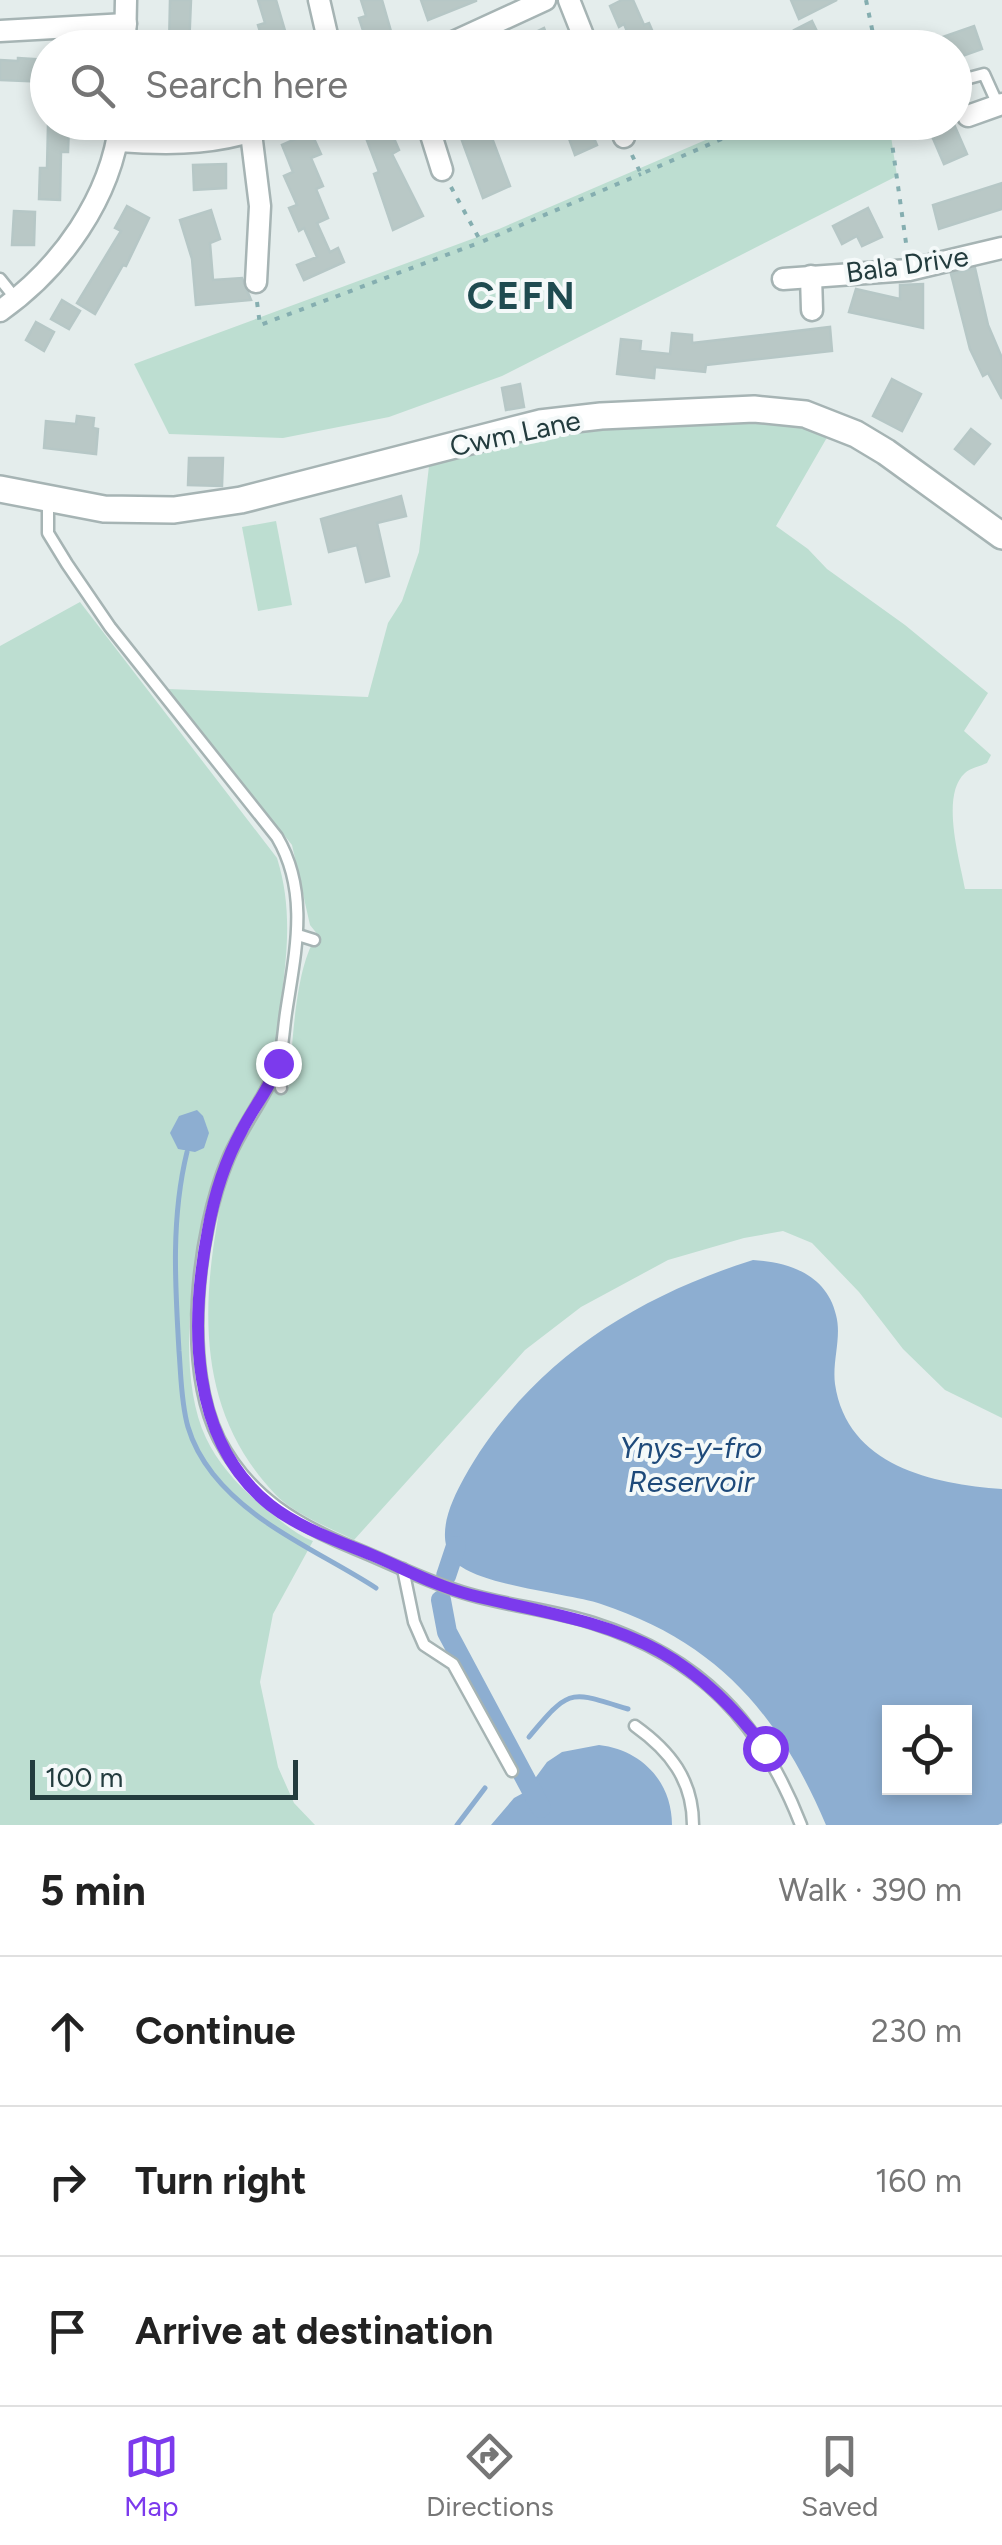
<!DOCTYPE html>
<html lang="en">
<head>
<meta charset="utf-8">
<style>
  :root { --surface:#fff; --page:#f6f6f6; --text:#222; --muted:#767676; --line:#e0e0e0; --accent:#7c3aed }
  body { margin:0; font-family:Figtree,sans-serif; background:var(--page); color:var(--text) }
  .controls { position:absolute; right:30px; bottom:30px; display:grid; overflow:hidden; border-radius:0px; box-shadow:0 5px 15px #0003 }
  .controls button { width:90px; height:90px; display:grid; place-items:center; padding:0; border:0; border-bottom:2px solid var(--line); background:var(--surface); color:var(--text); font:50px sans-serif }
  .scale { position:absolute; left:30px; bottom:25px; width:268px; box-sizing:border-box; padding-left:10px; border:5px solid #233c3e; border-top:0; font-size:28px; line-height:35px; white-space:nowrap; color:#233c3e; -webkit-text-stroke:8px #f4f9f9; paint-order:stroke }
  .stop { position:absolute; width:30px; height:30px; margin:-22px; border:8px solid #7c3aed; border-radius:50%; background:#fff }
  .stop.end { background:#7c3aed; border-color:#fff; box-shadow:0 2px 10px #0008 }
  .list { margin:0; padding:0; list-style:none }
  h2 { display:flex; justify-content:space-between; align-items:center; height:130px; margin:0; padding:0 40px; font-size:42px }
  h2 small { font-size:32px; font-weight:400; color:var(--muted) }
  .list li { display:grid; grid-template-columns:65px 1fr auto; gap:30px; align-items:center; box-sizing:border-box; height:150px; padding:0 40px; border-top:2px solid var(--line) }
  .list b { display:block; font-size:38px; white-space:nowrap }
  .list em { font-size:32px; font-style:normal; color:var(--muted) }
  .icon { flex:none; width:55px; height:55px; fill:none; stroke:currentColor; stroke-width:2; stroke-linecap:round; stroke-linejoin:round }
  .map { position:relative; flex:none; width:1002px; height:1825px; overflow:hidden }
  .search { position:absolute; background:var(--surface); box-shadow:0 5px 15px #0003; left:30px; right:30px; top:30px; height:110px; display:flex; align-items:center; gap:25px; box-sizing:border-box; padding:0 35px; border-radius:55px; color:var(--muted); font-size:38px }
  .sheet { height:580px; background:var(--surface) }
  nav { display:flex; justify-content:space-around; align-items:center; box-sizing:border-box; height:140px; border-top:2px solid var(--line); background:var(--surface); font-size:28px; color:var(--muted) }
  nav a { display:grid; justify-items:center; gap:5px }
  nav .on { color:var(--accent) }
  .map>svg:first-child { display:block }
  .green { fill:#bdded1 }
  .water { fill:#8daed1; fill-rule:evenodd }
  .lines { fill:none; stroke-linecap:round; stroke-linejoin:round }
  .stream { stroke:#8daed1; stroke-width:5 }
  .canal { stroke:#8daed1; stroke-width:20 }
  .building { fill:#b9c8c6; stroke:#b6c7c6; stroke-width:2.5 }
  .service-casing { stroke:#a6b4b4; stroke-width:15 }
  .minor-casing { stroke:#a6b4b4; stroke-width:25 }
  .tertiary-casing { stroke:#a6b4b4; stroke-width:30 }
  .path { stroke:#85aeb0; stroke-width:4; stroke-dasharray:5 8; stroke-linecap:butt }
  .service { stroke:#fff; stroke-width:10 }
  .minor { stroke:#fff; stroke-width:20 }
  .tertiary { stroke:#fff; stroke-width:25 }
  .route { stroke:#7c3aed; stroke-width:12 }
  .labels { text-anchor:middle; stroke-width:8; stroke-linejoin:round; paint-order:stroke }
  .street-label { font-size:28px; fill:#233c3e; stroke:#f4f9f9 }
  .water-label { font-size:30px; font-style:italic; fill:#1e4a7a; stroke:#f4f9f9 }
  .district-label { font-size:38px; font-weight:bold; letter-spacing:2.5px; fill:#1f4b50; stroke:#f4f9f9 }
</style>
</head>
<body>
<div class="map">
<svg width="1002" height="1825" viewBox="0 0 1002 1825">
  <rect width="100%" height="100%" fill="#e4edec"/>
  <g class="green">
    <polygon points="745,123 889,123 897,176 502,376 389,417 283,438 169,434 134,364 499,229"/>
    <path d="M750,417L829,434L776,526L808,549L827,569L905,625L988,693L964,731L991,755L987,763C981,766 970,768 965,773C940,795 960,861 965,889H1002V1418L945,1390L903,1349L859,1292L812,1243L783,1231L744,1238L668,1260L581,1307L525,1350L354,1540C329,1527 295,1515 275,1494C204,1419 200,1327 216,1230C221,1197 227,1164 242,1134C250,1118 261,1104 271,1089L289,1087C292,1051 295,962 318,935L310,925L292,845L168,689L368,697L388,623L402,601L419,552L429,466L484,445L539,430Z"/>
    <polygon points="276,521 292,605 258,611 242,527"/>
    <path d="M80,602L277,858C293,909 287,956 280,1008C277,1025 277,1044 272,1061C260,1099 232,1131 219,1170C194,1240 173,1367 206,1438C218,1464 241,1489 264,1507C280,1520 294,1534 313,1541L273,1614L260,1682L278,1767L294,1803L315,1825H0V646Z"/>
  </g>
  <g class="water">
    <polygon points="197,1110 203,1116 209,1133 204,1148 195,1152 178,1149 170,1133 179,1116"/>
    <path d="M753,1260C789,1262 827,1275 836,1315C842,1337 832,1361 835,1384C847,1466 933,1484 1002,1489V1823L998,1825H826C779,1715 719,1643 601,1604C568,1593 468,1585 451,1557C436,1533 452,1500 464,1478C527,1365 632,1298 753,1260ZM964,1712V1788H890V1712Z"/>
    <path d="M599,1745C642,1750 672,1782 672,1825H491L514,1798L525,1792L547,1762L562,1752Z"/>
  </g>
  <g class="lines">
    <g class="stream">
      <path d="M187,1152C171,1217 175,1284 179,1351C181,1375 181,1403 188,1427C193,1444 202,1460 213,1474C254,1526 322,1553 376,1588"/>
      <path d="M529,1737C571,1687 569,1691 628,1709"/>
      <polyline points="457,1825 485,1788"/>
    </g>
    <g class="canal">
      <polyline points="446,1576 456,1546"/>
      <polyline points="441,1600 447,1632 541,1808"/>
    </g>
  </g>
  <g class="building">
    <polygon points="170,0 191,0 189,48 169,48"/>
    <polygon points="258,0 276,0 288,41 265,48 258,25 265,23"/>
    <polygon points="361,0 382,0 392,35 367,43 359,18 366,16"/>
    <polygon points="421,0 476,0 476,1 428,20"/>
    <polygon points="622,0 633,0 644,25 649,23 658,44 634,48 624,24 619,27 610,6"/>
    <polygon points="791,0 837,0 799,19"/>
    <polygon points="812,21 825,48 801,48 794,30"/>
    <polygon points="974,26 982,49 954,59 954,48 920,48 920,45"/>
    <polygon points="544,28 552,48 503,48"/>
    <polygon points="18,58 48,60 48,82 0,80 0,60 18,61"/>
    <polygon points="360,122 387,122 399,150 392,154 423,216 393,230 374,174 379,172"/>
    <polygon points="458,122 486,122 510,186 483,198 461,138 465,137"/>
    <polygon points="563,122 587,122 597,145 575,155"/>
    <polygon points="926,122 953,122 967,154 944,164"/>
    <polygon points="48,125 69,125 68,152 61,152 60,200 39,199 40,168 47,168"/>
    <polygon points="311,132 321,154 311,158 323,186 316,189 328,218 317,223 330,252 338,248 344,262 304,280 297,265 317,257 304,228 299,231 289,208 297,205 284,176 293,172 282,145"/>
    <polygon points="226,164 226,188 194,190 193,165"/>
    <polygon points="1002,183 1002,209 939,229 933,205"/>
    <polygon points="127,206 149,218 126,266 123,265 95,314 77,303 121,231 115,228"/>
    <polygon points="868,208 882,237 862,246 857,236 842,244 833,226"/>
    <polygon points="211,210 220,239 210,243 213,280 242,278 251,300 196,305 192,259 180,220"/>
    <polygon points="14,211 35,212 34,245 12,245"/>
    <polygon points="975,268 988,325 1002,358 1002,399 988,373 983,376 970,349 951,274"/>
    <polygon points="923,284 923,328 849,312 856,289 900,299 900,285"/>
    <polygon points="62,300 80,311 69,329 51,319"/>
    <polygon points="36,322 54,332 44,351 26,340"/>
    <polygon points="830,327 832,351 706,365 705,372 655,367 654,378 617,374 621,339 641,341 640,351 670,354 672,333 692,335 692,343"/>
    <polygon points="892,379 921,394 902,431 873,416"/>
    <polygon points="520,384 524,407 506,410 502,388"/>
    <polygon points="77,416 94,418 93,428 98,429 96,454 44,448 46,421 76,424"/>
    <polygon points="971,429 990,444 974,464 955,449"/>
    <polygon points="189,458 223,458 222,486 188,485"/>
    <polygon points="401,496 406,516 377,523 389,576 366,582 357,545 329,552 321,519"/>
  </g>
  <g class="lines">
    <g class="service-casing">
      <g id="service">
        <polyline points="954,82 984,74 998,105"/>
        <polyline points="0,279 16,299"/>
        <path d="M48,500V533L67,564L110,627L277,837C310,893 295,953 286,1013C283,1033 283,1053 275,1072C262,1102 241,1128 228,1159C197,1233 182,1365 219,1439C249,1497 297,1525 356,1549C393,1564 429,1583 468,1594C509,1606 552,1610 593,1623C700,1657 761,1722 801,1825"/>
        <polyline points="298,935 314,940"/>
        <polyline points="278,1064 281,1088"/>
        <polyline points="403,1569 414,1622 424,1645 453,1664 512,1771"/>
        <path d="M635,1726C670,1751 693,1780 693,1825"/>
      </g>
    </g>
    <g class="minor-casing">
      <g id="minor">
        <polyline points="319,0 330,48"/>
        <polyline points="569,0 588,48"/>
        <polyline points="0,31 126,24"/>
        <polyline points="125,48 126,0"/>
        <polyline points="440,48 545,0"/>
        <polyline points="968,116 1002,104"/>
        <polyline points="427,122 442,170"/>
        <polyline points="618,122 624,137"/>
        <polyline points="251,133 260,206 256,282"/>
        <path d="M118,141C173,145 225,145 276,122"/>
        <polyline points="811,276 812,310"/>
        <polyline points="783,279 909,270 1002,248"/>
        <path d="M0,311C61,268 111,198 120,122"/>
      </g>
    </g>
    <g class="tertiary-casing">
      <polyline id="tertiary" points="0,489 104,509 174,510 241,500 540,423 601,416 754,409 805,414 856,434 886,452 1002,536"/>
    </g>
    <g class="path">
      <polyline points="866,0 876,48"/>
      <polyline points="889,122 907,250"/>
      <polyline points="632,155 641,174 761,122"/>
      <polyline points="451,187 481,242 641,174"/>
      <polyline points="257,302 260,325 481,242"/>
    </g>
    <use href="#service" class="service"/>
    <use href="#minor" class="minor"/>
    <use href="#tertiary" class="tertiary"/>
  </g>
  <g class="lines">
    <path class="route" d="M278,1063C271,1087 253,1108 242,1130C225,1161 214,1196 208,1230C190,1324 189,1440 270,1505C299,1528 338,1541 372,1555C405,1569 436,1586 471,1595C535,1611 600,1619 659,1651C702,1675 735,1709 765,1748"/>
  </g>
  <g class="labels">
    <g class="street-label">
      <text transform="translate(907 264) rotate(-8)" y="10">Bala Drive</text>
      <text transform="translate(515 433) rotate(-12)" y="10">Cwm Lane</text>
    </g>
    <g class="water-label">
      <text x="691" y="1458">Ynys-y-fro<tspan x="691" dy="34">Reservoir</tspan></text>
    </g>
    <g class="district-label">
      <text x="522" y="309">CEFN</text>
    </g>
  </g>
</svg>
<div class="controls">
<button><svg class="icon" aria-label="locate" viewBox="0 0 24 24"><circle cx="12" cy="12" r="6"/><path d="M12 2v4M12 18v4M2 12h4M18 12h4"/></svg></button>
</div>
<div class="scale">100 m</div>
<div class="stop" style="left:765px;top:1748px"></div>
<div class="stop end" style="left:278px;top:1063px"></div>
<div class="search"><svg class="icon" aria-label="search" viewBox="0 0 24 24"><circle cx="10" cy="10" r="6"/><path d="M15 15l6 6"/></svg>Search here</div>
</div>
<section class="sheet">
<h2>5 min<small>Walk · 390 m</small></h2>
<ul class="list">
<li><svg class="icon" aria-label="ahead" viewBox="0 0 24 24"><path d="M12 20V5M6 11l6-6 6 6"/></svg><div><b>Continue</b></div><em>230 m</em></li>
<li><svg class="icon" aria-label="right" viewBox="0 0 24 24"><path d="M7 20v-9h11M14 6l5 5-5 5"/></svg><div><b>Turn right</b></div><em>160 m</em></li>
<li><svg class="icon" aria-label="arrive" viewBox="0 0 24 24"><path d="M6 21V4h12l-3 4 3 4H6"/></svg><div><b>Arrive at destination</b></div></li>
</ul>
</section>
<nav>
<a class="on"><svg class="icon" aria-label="map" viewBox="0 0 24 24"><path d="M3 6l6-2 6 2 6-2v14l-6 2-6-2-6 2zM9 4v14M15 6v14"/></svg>Map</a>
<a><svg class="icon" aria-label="directions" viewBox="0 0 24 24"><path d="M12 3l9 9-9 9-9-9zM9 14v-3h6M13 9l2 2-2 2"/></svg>Directions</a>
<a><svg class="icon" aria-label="saved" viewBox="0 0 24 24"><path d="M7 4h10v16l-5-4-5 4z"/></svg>Saved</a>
</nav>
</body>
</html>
